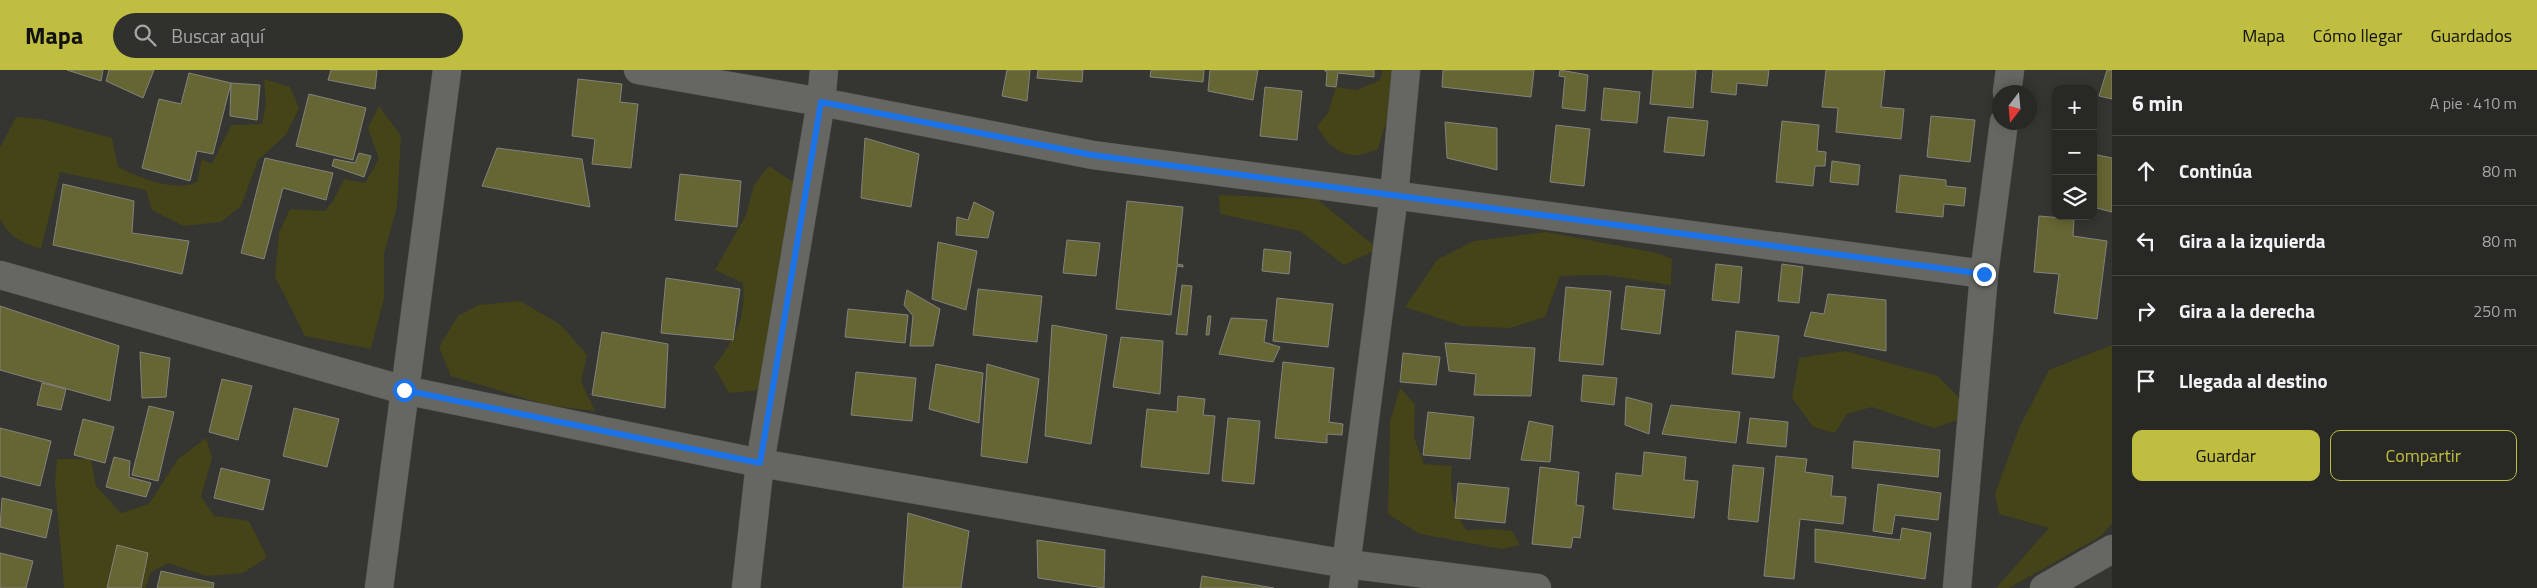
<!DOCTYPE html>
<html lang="es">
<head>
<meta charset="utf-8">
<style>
  :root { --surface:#282825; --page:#30302d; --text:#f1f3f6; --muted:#a5a6a7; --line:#444442; --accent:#c0be40 }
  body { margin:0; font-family:"Titillium Web",sans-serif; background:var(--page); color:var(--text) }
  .controls { position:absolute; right:15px; top:15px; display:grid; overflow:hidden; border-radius:10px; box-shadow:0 2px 12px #0003 }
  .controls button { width:45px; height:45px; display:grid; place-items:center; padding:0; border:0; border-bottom:1px solid var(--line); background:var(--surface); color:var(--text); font:25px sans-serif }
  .compass { position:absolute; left:1992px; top:15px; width:45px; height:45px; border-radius:50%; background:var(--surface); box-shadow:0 2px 12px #0003; rotate:196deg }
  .stop { position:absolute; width:15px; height:15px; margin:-11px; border:4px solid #1a73e8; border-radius:50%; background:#fff }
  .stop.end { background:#1a73e8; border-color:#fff; box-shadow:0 1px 5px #0008 }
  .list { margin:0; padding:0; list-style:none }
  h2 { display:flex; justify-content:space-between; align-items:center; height:65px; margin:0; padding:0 20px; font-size:21px }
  h2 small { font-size:16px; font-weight:400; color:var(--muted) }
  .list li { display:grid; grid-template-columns:32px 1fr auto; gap:15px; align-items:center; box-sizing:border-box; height:70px; padding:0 20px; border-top:1px solid var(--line) }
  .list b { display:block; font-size:19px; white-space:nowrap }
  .list em { font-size:16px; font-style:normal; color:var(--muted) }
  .actions { display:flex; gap:10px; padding:15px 20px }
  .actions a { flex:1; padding:11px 0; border:1px solid var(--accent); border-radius:10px; text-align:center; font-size:18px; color:var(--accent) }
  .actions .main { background:var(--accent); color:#111 }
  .icon { flex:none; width:28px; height:28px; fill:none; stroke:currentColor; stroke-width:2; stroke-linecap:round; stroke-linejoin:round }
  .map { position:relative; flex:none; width:2112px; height:518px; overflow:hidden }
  header { display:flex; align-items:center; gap:30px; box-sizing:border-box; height:70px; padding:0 25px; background:var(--accent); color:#111 }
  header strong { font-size:24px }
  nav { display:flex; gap:28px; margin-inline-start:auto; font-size:18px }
  .search { width:350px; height:45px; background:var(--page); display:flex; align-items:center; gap:12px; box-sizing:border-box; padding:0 18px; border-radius:28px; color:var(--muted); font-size:19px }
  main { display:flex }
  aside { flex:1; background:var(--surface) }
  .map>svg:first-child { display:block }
  .green { fill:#444418 }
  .building { fill:#666534; stroke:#83837e }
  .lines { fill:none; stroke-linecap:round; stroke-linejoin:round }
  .minor-casing { stroke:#545450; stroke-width:29 }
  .minor { stroke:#666662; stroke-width:28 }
  .route { stroke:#1a73e8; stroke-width:6 }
</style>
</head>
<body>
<header>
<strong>Mapa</strong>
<div class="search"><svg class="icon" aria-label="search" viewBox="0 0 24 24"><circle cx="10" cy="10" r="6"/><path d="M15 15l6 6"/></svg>Buscar aquí</div>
<nav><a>Mapa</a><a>Cómo llegar</a><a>Guardados</a></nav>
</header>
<main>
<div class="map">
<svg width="2112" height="518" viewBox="0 0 2112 518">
  <rect width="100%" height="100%" fill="#353531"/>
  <g class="green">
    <path d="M1383,0H1401V4L1378,79C1371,81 1361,86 1354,85C1336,85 1324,69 1317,56L1328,43L1336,17L1357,20L1380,10Z"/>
    <path d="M264,9L290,17L299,38L286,65L258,90L241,136L221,152L184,156L152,140L146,120L60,102L41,179C22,173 9,167 0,149V78L16,47L41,49L112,68L118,97C137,107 177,123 197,112L202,89L212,94L231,55L262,54L266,34Z"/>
    <polygon points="379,36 401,66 397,136 384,184 384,228 371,279 305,266 275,207 279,163 290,139 325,141 333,131 344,109 365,113 379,89 368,58"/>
    <path d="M769,96L796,114L760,320L729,323L714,297C735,268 746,250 743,213L715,200L746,145L754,115Z"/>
    <polygon points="1219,125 1317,129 1378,179 1344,195 1300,161 1220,144"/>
    <polygon points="1546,162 1657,183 1672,189 1671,215 1604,205 1560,206 1545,247 1510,258 1462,256 1405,237 1437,190 1474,171"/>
    <polygon points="520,231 561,255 587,285 581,312 595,341 547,335 451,306 439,277 458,246 478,235"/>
    <polygon points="2112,275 2112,453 2101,466 2009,518 1996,518 2049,458 1999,444 1995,424 2019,358 2049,300"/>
    <polygon points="1845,281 1938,306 1964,333 1963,348 1934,358 1872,337 1847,344 1835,363 1813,357 1792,328 1799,288"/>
    <path d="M1400,318L1415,334L1414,367L1424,394L1452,396C1449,421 1453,439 1466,460L1493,459L1512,461L1520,475L1502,479L1420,464L1388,444L1390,351Z"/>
    <polygon points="206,368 212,388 201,426 214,446 249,451 267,487 243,503 206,506 169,493 151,502 145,518 64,518 55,412 57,389 91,389 96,416 121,443 149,434 178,389"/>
  </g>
  <g class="building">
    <polygon points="67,0 103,0 101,11"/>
    <polygon points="109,0 154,0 143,28 106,11"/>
    <polygon points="331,0 377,0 375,19 328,10"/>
    <polygon points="1007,0 1030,0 1027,31 1002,26"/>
    <polygon points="1038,0 1083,0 1082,12 1037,8"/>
    <polygon points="1151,0 1204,0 1203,12 1150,7"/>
    <polygon points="1210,0 1258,0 1253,30 1208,21"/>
    <polygon points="1324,0 1374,0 1374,7 1338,3 1336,17 1326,16 1327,2"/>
    <polygon points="1443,0 1534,0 1531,27 1442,17"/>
    <polygon points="1560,0 1588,5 1585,41 1562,38 1565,7 1559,6"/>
    <polygon points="1653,0 1696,0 1693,38 1650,34"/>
    <polygon points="1713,0 1769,0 1767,16 1737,13 1736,25 1711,22"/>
    <polygon points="1826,0 1885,0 1881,37 1904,39 1901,69 1836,62 1838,38 1822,37"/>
    <polygon points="2107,0 2112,0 2112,29 2099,26"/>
    <polygon points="189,3 231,13 213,84 197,81 190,111 142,98 159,29 181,34"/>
    <polygon points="578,9 622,14 620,32 638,34 631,98 592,94 595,69 572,66"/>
    <polygon points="231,13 260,15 257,50 230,46"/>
    <polygon points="1265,17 1302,21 1297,70 1260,66"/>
    <polygon points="1604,18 1640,22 1637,53 1601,50"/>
    <polygon points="309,24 366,38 353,90 296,76"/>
    <polygon points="1931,46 1975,50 1970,92 1927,87"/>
    <polygon points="1668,47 1708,51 1704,86 1664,82"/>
    <polygon points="1782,51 1819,55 1817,81 1826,82 1825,96 1815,96 1813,116 1776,112"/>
    <polygon points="1445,52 1497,58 1497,100 1447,88"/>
    <polygon points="1556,55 1590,59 1584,116 1550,112"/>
    <polygon points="865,68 919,84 911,137 861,128"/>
    <polygon points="497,78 582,89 590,137 482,116"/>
    <polygon points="359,83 371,86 364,107 332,96 334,89 355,93"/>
    <polygon points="2093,84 2112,88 2112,142 2093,137"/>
    <polygon points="265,88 333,103 326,130 283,118 264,189 241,183"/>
    <polygon points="1832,91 1860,95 1858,115 1830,112"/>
    <polygon points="680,104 741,111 737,157 675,150"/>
    <polygon points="1900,105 1946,110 1946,116 1966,118 1964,136 1944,134 1943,147 1896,142"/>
    <polygon points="63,114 134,131 132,163 189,171 182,204 53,175"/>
    <polygon points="1127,131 1183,137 1177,194 1183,195 1183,197 1177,196 1171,245 1116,239"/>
    <polygon points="974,132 994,142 988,168 956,165 957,147 968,150"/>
    <polygon points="2039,146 2074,149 2073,166 2107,171 2097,249 2054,243 2059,204 2034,202"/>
    <polygon points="1067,170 1100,173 1096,206 1063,203"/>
    <polygon points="938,172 977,181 966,240 932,229"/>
    <polygon points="1264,179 1291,182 1289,204 1262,201"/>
    <polygon points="1716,194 1742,197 1739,233 1712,230"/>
    <polygon points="1782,194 1803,197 1799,233 1778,231"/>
    <polygon points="666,208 740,219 733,270 661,263"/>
    <polygon points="1182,215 1192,216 1187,265 1176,264"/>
    <polygon points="1626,216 1665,220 1660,264 1621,259"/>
    <polygon points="1566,217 1611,221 1603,295 1559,291"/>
    <polygon points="978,219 1042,226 1037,272 973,265"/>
    <polygon points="907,220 940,239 933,276 910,276 913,246 904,235"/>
    <polygon points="1828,224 1886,230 1886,281 1804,266 1811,242 1824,244"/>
    <polygon points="1277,228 1333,234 1328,277 1273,271"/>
    <polygon points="0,236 119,276 110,331 0,300"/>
    <polygon points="848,239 908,245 905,273 845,267"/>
    <polygon points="1208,246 1211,246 1209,265 1206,265"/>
    <polygon points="1231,248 1267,250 1264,272 1280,277 1273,292 1219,284"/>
    <polygon points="1052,255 1107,265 1091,374 1045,366"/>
    <polygon points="1736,261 1779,266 1774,308 1732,304"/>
    <polygon points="602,262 668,274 665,338 592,325"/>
    <polygon points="1121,267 1163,271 1160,324 1113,317"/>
    <polygon points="1445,273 1535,278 1531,326 1474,325 1476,304 1449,301"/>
    <polygon points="140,282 170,288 166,327 142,328"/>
    <polygon points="1403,283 1440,287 1436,315 1400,312"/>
    <polygon points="1283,292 1334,298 1329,352 1343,354 1342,365 1327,364 1327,373 1275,368"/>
    <polygon points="936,294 983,303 979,353 929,339"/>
    <polygon points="987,294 1039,309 1027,393 981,386"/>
    <polygon points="856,302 916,308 912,351 851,345"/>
    <polygon points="1583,305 1617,308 1614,335 1581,331"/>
    <polygon points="222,309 252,316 238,370 209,362"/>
    <polygon points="42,313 66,319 61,340 37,335"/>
    <polygon points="1178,326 1205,329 1203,345 1215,346 1209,404 1141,397 1147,339 1177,342"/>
    <polygon points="1626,327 1652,334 1649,364 1625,355"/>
    <polygon points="1671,335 1740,342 1736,373 1662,364"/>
    <polygon points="149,336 174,342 158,411 132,405"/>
    <polygon points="294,338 339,349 327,397 283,386"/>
    <polygon points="1428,342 1474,347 1470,389 1423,385"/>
    <polygon points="1228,348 1260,351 1254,414 1222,411"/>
    <polygon points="1750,348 1788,352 1786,377 1747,373"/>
    <polygon points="83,349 114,357 105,393 74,385"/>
    <polygon points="1529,351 1553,356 1550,392 1521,390"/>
    <polygon points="0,358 51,371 40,416 0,406"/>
    <polygon points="1854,371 1940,380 1938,407 1852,398"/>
    <polygon points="1644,382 1686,387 1684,410 1698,411 1694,448 1613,439 1616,403 1642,406"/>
    <polygon points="1776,386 1807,389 1805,402 1833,406 1831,426 1846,427 1843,454 1800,449 1794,509 1764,506"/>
    <polygon points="114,387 130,391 129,407 151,413 146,427 106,417"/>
    <polygon points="1733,395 1764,398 1758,452 1728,449"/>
    <polygon points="1540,397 1579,402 1576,435 1584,436 1580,468 1573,467 1571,478 1532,474"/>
    <polygon points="221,398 270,410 263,440 214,428"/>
    <polygon points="1458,413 1509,418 1505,453 1455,448"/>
    <polygon points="1878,414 1941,423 1938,450 1895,445 1892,464 1873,461"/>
    <polygon points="2,428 52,440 46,468 0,457"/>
    <polygon points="908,443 969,461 961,518 903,518"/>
    <polygon points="1902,458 1931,463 1925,509 1815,492 1815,459 1900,470"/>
    <polygon points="1037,470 1105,480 1104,518 1038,508"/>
    <polygon points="117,475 148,483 141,518 107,518"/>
    <polygon points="0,483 33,491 26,518 0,518"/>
    <polygon points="161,501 214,513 213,518 157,518"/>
    <polygon points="1202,506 1274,518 1200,518"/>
  </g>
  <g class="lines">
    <g class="minor-casing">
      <g id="minor">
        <polyline points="638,0 821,32 1093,85 1984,204"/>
        <polyline points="2007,22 2010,0"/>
        <polyline points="0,205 404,320 760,393 1347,494 1537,518"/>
        <polyline points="379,518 447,0"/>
        <polyline points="746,518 760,393 821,32 824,0"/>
        <polyline points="1343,518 1394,125 1406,0"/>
        <polyline points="1957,518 1984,204 2004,52"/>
        <polyline points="2044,518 2112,479"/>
      </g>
    </g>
    <use href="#minor" class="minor"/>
  </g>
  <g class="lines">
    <polyline class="route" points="404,320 760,393 821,32 1092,85 1984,204"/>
  </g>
</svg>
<div class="controls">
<button>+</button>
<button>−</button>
<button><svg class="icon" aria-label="layers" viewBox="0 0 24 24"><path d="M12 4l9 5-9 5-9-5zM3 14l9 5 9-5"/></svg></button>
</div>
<svg class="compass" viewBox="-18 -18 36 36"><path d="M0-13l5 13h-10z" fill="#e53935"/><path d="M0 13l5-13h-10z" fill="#a5a6a7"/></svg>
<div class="stop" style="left:404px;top:320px"></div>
<div class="stop end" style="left:1984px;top:204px"></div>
</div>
<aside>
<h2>6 min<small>A pie · 410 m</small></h2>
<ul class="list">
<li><svg class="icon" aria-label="ahead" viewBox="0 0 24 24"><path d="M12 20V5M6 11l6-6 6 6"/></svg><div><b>Continúa</b></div><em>80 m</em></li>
<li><svg class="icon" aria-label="left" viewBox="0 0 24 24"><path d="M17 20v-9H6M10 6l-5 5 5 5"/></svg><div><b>Gira a la izquierda</b></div><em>80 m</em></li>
<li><svg class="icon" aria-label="right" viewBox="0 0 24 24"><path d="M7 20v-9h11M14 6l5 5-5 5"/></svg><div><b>Gira a la derecha</b></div><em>250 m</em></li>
<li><svg class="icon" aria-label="arrive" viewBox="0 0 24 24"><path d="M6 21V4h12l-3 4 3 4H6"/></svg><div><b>Llegada al destino</b></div></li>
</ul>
<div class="actions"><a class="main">Guardar</a><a>Compartir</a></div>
</aside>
</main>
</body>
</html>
